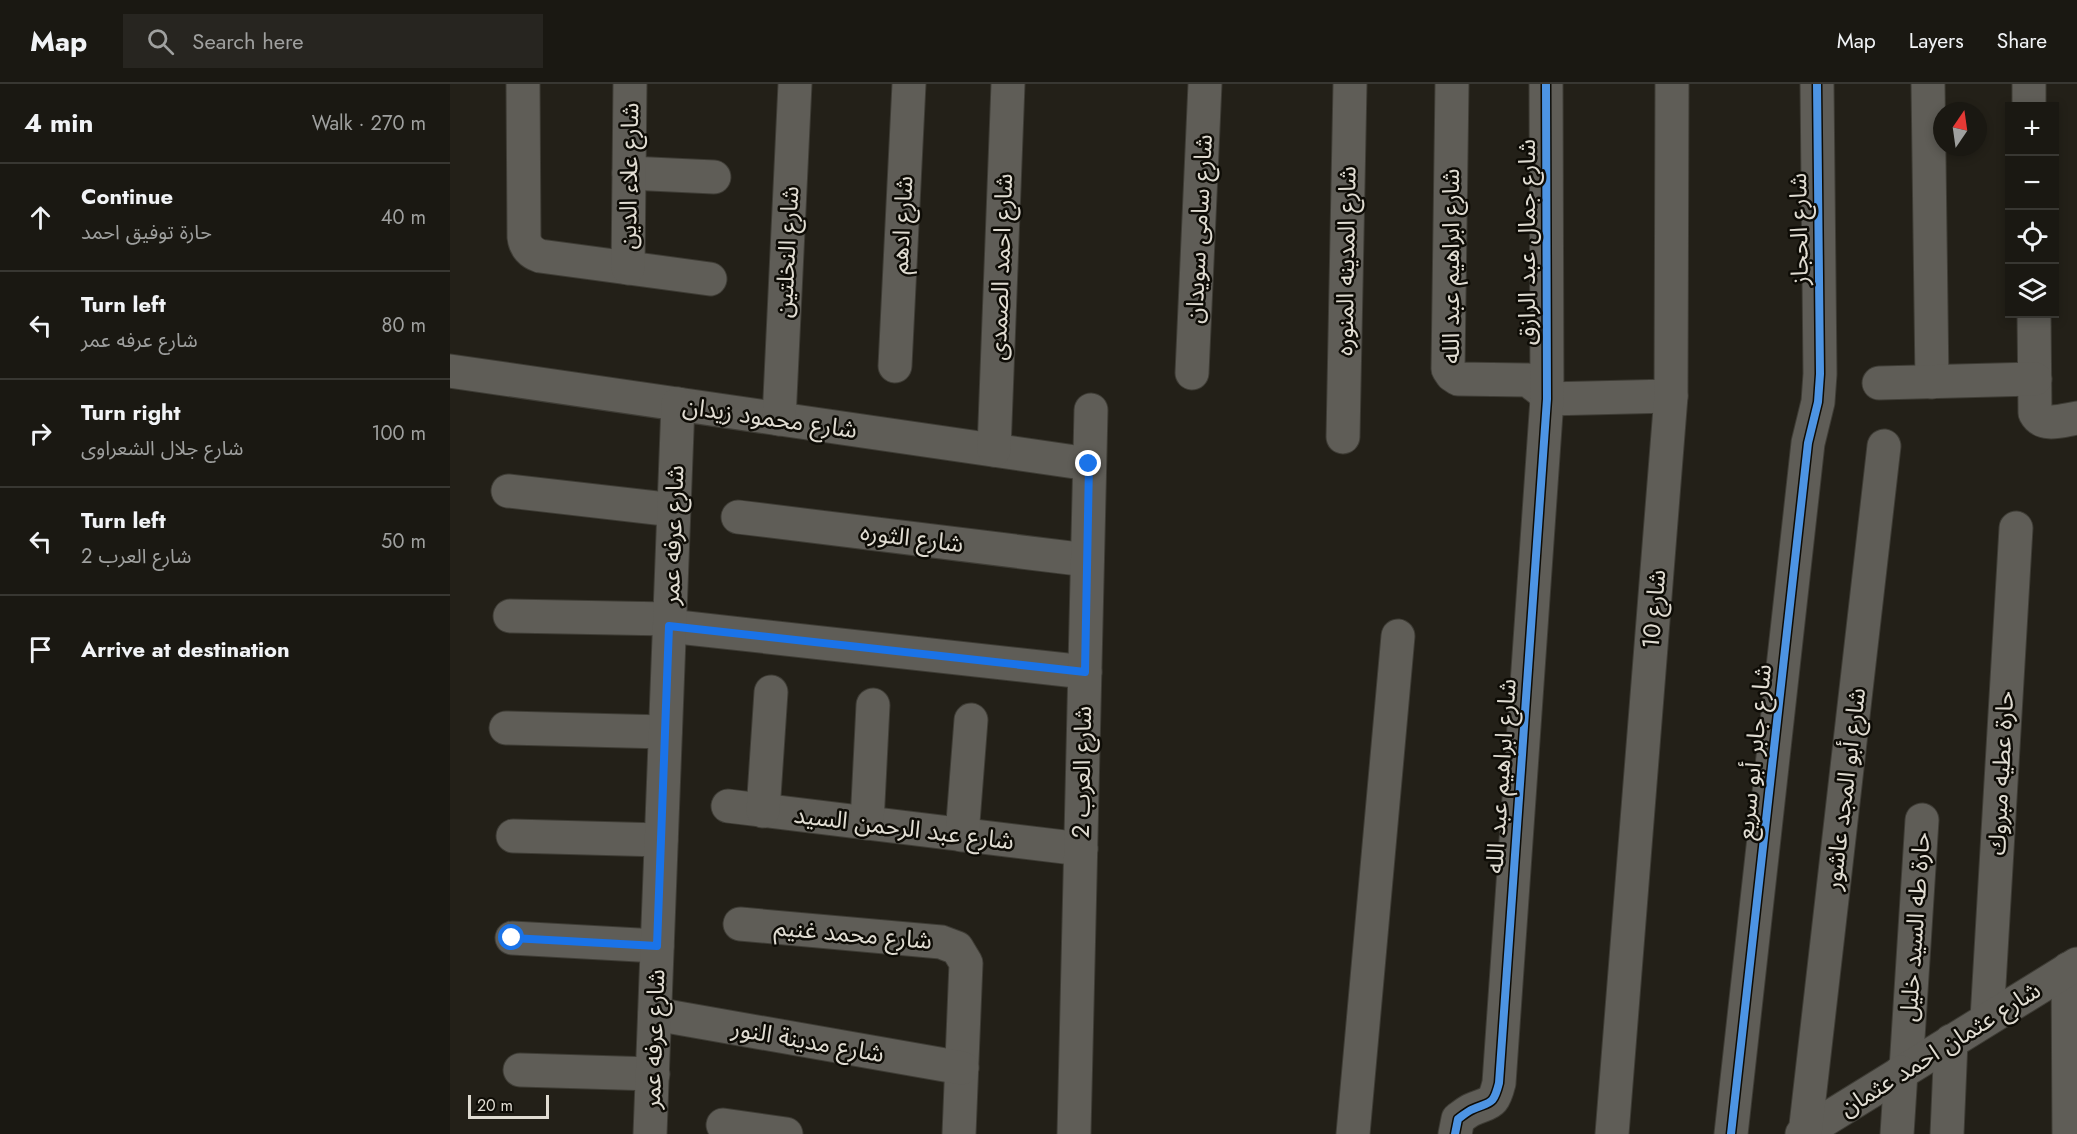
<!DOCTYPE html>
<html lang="en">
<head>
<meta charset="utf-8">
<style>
  :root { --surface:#1a1812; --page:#272520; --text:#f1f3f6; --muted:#9fa09f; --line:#383732 }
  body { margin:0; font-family:Jost,"Noto Sans Arabic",sans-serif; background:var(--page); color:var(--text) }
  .controls { position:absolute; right:18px; top:18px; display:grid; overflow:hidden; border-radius:0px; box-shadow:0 3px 9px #0003 }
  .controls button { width:54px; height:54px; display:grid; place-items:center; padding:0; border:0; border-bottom:2px solid var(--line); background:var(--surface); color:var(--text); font:30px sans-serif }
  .compass { position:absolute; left:1483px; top:18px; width:54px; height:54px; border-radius:50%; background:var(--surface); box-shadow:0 3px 9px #0003; rotate:13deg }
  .scale { position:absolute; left:18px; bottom:15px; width:81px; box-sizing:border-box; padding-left:6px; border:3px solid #e0dcd2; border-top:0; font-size:16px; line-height:21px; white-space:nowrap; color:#e0dcd2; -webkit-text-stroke:4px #0e0c06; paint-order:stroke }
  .stop { position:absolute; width:18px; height:18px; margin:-14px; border:4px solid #1a73e8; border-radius:50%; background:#fff }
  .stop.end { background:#1a73e8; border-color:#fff; box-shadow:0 2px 6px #0008 }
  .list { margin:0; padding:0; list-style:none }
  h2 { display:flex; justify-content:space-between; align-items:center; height:78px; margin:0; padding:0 24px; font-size:26px }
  h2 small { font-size:20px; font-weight:400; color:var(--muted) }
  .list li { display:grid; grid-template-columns:39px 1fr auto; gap:18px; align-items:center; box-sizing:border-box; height:108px; padding:0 24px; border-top:2px solid var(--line) }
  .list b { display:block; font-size:22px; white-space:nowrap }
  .list p { margin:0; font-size:20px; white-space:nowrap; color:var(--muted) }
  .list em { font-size:20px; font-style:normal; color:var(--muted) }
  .icon { flex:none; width:33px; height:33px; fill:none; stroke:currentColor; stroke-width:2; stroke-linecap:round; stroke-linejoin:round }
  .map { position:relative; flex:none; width:1627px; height:1050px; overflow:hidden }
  header { display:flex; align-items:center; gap:36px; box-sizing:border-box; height:84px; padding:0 30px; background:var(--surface); border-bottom:2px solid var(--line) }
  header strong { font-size:28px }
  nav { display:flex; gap:33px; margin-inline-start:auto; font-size:21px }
  .search { width:420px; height:54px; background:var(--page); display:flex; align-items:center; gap:15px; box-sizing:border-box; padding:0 21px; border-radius:0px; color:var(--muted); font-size:22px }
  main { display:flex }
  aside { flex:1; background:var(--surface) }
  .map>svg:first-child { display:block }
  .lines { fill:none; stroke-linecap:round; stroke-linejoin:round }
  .minor-casing { stroke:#3e3c35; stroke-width:35 }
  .minor { stroke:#5f5d57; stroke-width:33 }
  .cycleway-casing { stroke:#0e0c06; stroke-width:11 }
  .cycleway { stroke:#4d94e3; stroke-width:8 }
  .route { stroke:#1a73e8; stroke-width:8 }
  .labels { text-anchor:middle; stroke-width:5; stroke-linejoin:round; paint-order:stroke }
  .street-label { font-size:24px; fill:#e0dcd2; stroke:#0e0c06 }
</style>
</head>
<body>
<header>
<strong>Map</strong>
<div class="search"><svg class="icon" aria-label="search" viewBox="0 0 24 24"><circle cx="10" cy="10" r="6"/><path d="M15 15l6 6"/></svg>Search here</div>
<nav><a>Map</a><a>Layers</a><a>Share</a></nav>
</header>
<main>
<aside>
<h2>4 min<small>Walk · 270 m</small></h2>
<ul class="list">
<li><svg class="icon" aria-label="ahead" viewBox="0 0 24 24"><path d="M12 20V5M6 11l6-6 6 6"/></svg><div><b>Continue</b><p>حارة توفيق احمد</p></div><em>40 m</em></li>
<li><svg class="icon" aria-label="left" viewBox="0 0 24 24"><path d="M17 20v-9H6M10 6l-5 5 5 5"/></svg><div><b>Turn left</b><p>شارع عرفه عمر</p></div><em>80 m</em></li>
<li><svg class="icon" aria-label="right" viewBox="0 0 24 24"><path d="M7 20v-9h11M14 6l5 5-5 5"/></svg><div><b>Turn right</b><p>شارع جلال الشعراوى</p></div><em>100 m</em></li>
<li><svg class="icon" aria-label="left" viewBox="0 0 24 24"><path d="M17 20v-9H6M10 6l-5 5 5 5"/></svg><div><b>Turn left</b><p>شارع العرب 2</p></div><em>50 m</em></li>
<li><svg class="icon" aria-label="arrive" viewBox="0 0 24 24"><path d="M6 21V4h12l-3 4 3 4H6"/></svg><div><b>Arrive at destination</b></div></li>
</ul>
</aside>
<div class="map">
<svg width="1627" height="1050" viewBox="0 0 1627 1050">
  <rect width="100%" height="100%" fill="#232018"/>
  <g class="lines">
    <g class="minor-casing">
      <g id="minor">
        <path d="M73,0L74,153C75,163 81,169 90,172L260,195"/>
        <polyline points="1002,0 998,285 1002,291 1008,295 1078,296 1092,307 1097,315"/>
        <polyline points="1478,0 1482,298"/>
        <polyline points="1579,0 1579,22"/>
        <polyline points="179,89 264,93"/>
        <polyline points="178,184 180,0"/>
        <path d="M1584,230L1585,329C1593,344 1613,336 1627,334"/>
        <polyline points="445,282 459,0"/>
        <polyline points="0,287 639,380"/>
        <polyline points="742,289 755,0"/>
        <polyline points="1429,299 1585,295"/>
        <polyline points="1097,315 1221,312"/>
        <polyline points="329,335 345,0"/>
        <polyline points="893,353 900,0"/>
        <polyline points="544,366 558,0"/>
        <polyline points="58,407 224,426"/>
        <polyline points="288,433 637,476"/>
        <polyline points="60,532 219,535"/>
        <polyline points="219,542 635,588"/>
        <polyline points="56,644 215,648"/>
        <polyline points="278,722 631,765"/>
        <polyline points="313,727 321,608"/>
        <polyline points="417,739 423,621"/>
        <polyline points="512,751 521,636"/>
        <polyline points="63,752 211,756"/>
        <polyline points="290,840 491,858 507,864 516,879 509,1050"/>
        <polyline points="62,854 207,862"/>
        <polyline points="1618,885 1619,1050"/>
        <polyline points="205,930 512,984"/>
        <polyline points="1537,935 1566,444"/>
        <polyline points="1456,985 1472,736"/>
        <polyline points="70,986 203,990"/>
        <polyline points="273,1041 336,1050"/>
        <polyline points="200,1050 228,320"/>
        <polyline points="624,1050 641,326"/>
        <polyline points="903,1050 948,552"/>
        <path d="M1005,1050L1008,1035C1012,1032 1017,1028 1021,1026C1040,1017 1043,1023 1049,999L1097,315L1096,0"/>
        <polyline points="1162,1050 1221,312 1222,0"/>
        <polyline points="1281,1050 1358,359 1368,318 1370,290 1367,0"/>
        <polyline points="1352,1050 1627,880"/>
        <polyline points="1355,1050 1434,362"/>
        <polyline points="1447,1050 1451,988"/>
        <polyline points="1497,1050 1501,957"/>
      </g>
    </g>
    <use href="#minor" class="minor"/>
    <g class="cycleway-casing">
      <g id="cycleway">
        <path d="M1005,1050L1008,1035C1012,1032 1017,1028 1021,1026C1040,1017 1043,1023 1049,999L1097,315L1096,0"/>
        <polyline points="1281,1050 1358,359 1368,318 1370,290 1367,0"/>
      </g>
    </g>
    <use href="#cycleway" class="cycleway"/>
  </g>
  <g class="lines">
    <polyline class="route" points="62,854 207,862 219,542 635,588 639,380"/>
  </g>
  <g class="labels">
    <g class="street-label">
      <text transform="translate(179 92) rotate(-89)" y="8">شارع علاء الدين</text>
      <text transform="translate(452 141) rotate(-87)" y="8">شارع ادهم</text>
      <text transform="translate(749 145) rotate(-87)" y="8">شارع سامى سويدان</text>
      <text transform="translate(1349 145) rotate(-91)" y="8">شارع الحجاز</text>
      <text transform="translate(1077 158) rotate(-90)" y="8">شارع جمال عبد الرازق</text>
      <text transform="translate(337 168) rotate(-87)" y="8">شارع النخلتين</text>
      <text transform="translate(896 177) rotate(-89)" y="8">شارع المدينه المنوره</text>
      <text transform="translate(1001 182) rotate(-90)" y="8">شارع ابراهيم عبد الله</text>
      <text transform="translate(551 183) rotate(-88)" y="8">شارع احمد الصمدى</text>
      <text transform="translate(320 334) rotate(8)" y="8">شارع محمود زيدان</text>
      <text transform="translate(223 451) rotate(-88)" y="8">شارع عرفه عمر</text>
      <text transform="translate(462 454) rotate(7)" y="8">شارع الثوره</text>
      <text transform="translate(1204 525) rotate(-85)" y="8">شارع 10</text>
      <text transform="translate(1304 668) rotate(-84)" y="8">شارع جابر أبو سريع</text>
      <text transform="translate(632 688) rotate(-89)" y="8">شارع العرب 2</text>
      <text transform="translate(1551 689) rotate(-87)" y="8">حارة عطيه مبروك</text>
      <text transform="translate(1051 692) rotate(-86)" y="8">شارع ابراهيم عبد الله</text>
      <text transform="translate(1395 705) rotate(-83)" y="8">شارع أبو المجد عاشور</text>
      <text transform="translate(454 744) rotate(7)" y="8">شارع عبد الرحمن السيد</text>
      <text transform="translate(1465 843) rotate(-86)" y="8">حارة طه السيد خليل</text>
      <text transform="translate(403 850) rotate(5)" y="8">شارع محمد غنيم</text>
      <text transform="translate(204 955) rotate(-88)" y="8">شارع عرفه عمر</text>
      <text transform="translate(358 957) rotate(10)" y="8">شارع مدينة النور</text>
      <text transform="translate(1490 965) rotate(-32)" y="8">شارع عثمان احمد عثمان</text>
    </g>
  </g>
</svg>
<div class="controls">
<button>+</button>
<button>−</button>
<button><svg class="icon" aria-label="locate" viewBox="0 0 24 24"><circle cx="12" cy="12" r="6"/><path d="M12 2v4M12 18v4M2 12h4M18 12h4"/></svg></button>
<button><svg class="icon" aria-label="layers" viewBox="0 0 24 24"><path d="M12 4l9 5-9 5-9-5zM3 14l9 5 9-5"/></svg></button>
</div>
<svg class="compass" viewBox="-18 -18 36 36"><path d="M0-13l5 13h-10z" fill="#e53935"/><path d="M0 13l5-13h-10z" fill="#9fa09f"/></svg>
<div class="scale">20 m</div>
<div class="stop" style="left:62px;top:854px"></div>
<div class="stop end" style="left:639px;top:380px"></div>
</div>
</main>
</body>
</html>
